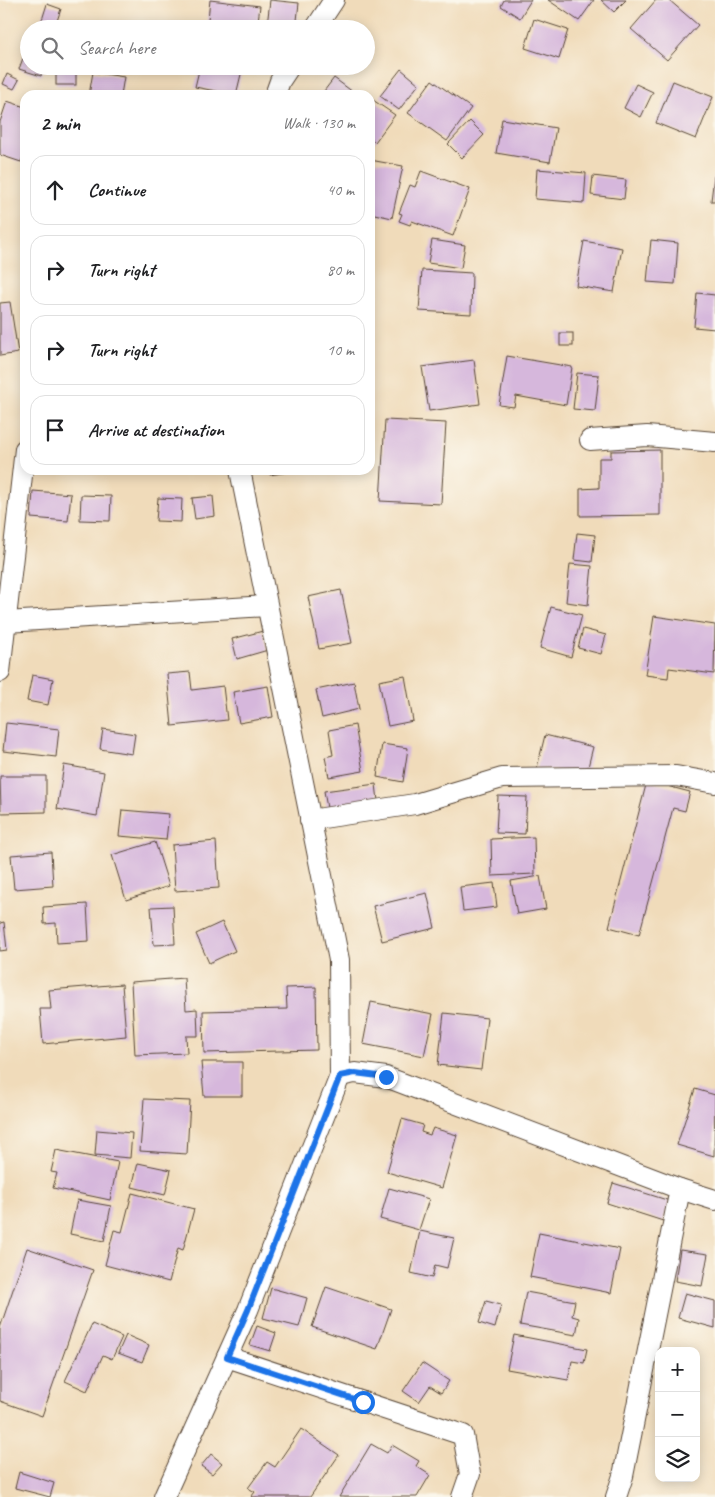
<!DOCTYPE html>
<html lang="en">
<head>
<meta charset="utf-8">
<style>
  :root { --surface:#fff; --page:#f2f2f2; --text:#202124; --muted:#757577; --line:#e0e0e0 }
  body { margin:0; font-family:Caveat,sans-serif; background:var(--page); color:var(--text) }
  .controls { position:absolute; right:15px; bottom:15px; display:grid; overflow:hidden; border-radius:10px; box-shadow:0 2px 12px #0003 }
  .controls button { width:45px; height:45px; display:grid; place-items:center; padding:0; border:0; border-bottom:1px solid var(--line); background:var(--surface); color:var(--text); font:25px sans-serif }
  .stop { position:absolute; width:15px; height:15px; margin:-11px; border:4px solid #1a73e8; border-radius:50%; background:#fff }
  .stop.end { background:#1a73e8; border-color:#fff; box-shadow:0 1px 5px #0008 }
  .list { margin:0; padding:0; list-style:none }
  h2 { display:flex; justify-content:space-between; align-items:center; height:65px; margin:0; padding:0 20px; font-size:21px }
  h2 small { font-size:16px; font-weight:400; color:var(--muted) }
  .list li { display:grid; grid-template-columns:32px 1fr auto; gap:15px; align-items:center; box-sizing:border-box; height:70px; margin:0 10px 10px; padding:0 10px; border:1px solid var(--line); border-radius:15px }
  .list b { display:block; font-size:19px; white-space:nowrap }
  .list em { font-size:16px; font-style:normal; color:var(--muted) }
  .icon { flex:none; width:28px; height:28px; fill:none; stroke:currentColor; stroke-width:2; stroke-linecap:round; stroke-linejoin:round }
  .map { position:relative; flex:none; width:715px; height:1497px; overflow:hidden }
  .search { position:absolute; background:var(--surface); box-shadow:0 2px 12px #0003; left:20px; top:20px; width:355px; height:55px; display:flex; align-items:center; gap:12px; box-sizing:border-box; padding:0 18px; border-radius:28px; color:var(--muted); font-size:19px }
  .panel { position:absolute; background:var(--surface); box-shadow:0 2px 12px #0003; left:20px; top:90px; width:355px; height:385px; border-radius:15px }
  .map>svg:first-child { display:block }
  .building { fill:#d6b7dc }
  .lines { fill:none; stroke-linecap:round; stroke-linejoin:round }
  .street-casing { stroke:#564535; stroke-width:22 }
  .street { stroke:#fff; stroke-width:20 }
  .route { stroke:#1a73e8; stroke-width:6 }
</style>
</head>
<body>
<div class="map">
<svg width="715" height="1497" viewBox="0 0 715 1497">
  <rect width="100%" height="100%" fill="#fbf7ec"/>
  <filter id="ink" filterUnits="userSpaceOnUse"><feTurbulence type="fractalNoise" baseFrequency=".02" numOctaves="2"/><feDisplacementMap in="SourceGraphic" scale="10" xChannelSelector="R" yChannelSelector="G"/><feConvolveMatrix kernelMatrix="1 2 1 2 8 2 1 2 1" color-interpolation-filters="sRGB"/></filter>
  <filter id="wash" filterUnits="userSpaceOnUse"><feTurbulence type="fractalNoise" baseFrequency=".0096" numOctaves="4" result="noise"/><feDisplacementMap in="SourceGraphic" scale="20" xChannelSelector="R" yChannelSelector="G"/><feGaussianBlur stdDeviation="1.12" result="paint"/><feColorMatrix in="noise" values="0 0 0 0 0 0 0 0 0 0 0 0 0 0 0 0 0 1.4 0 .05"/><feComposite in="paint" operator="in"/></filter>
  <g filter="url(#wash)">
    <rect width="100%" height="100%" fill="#f0dbba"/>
    <g id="blocks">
      <g class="building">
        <polygon points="210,0 260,6 257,29 207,29"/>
        <polygon points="270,0 299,3 296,29 267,26"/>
        <polygon points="504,0 531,0 520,18 501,6"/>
        <polygon points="548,0 594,0 579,21"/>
        <polygon points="601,0 626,0 614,12"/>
        <polygon points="656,0 669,0 698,25 667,60 631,29"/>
        <polygon points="47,4 61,9 55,27 41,23"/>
        <polygon points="534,19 568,30 559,59 525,48"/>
        <polygon points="72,23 91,28 90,29 70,29"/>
        <polygon points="29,42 29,66 44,66 41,76 19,69"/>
        <rect x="56" y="66" width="20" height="19"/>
        <polygon points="200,66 243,66 236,95 195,87"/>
        <polygon points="401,69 419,84 399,110 380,96"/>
        <polygon points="93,72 124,77 121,95 89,95"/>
        <polygon points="7,74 19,80 14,89 3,84"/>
        <polygon points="334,78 357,95 321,95"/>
        <polygon points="432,80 471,108 447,141 408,113"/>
        <polygon points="673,81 713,97 696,139 656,123"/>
        <polygon points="636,84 653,92 641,117 624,108"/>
        <polygon points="370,98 395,115 375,142 370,138"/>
        <polygon points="7,101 25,107 25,152 21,162 0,155 0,122"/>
        <polygon points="502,119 556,128 550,162 496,153"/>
        <polygon points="470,121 484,135 462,158 448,144"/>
        <polygon points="370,160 403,166 392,218 370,213"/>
        <polygon points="537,169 586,173 584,203 535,199"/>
        <polygon points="421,171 470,189 453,236 412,221 410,225 399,221 402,214 399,213 410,185 415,187"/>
        <polygon points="593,176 626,180 624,199 591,195"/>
        <polygon points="714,176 715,176 715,201 711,201"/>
        <polygon points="432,240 465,245 461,268 428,263"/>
        <polygon points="651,240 678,243 675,284 647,282"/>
        <polygon points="584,241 622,248 614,292 576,286"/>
        <polygon points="422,270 472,273 471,314 419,311"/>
        <polygon points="697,293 715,295 715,329 694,327"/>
        <polygon points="10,302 18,353 0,356 0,303"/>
        <rect x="560" y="333" width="13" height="13"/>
        <polygon points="507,356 572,367 566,405 516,396 514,407 499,405"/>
        <polygon points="474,360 480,404 429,411 422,367"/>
        <polygon points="577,373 599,375 595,411 573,409"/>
        <polygon points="385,420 446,423 441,504 380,501"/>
        <polygon points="660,450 660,515 580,516 580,489 599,488 599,458 611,458 611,451"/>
        <polygon points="269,470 294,470 294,471 270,475"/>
        <polygon points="33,491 71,494 68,521 31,518"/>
        <polygon points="81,495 111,496 110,521 80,520"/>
        <polygon points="213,496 215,516 195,519 192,498"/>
        <polygon points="158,498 182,499 181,522 156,521"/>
        <polygon points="577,533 595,535 592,562 574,560"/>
        <polygon points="570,564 592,566 588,605 566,602"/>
        <polygon points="341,590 352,643 319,649 308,597"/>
        <polygon points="551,607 582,615 571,657 540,648"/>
        <polygon points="654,616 715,625 714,674 669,668 668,678 645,675"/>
        <polygon points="583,629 606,635 601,654 578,648"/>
        <polygon points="263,631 268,650 237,659 232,639"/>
        <polygon points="190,672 192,690 223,686 227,720 172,726 167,674"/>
        <polygon points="32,675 53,679 48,705 27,701"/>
        <polygon points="405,676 413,721 388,726 379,681"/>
        <polygon points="354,682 359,709 322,718 316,690"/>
        <polygon points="268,686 273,717 239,723 233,692"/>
        <polygon points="6,723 59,729 56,757 3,751"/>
        <polygon points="355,725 363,771 329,777 325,757 333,755 329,730"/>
        <polygon points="103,729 135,734 132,754 100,749"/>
        <polygon points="545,735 593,747 586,775 537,768"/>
        <polygon points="382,744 408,748 403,782 377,777"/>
        <polygon points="64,765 104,772 97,816 57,809"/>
        <polygon points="0,776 46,776 46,812 1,813"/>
        <polygon points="647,781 690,792 685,811 673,808 639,935 609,927"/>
        <polygon points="376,784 378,801 327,808 324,791"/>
        <polygon points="498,796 527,797 525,834 496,833"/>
        <polygon points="122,810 169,814 166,840 119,836"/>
        <polygon points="534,837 535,874 492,876 491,839"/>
        <polygon points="216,841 219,888 175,891 172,845"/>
        <polygon points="155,842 169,886 126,900 112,855"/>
        <polygon points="51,852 53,886 14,889 11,855"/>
        <polygon points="540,876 546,909 517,914 511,881"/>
        <polygon points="494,883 497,907 463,911 460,887"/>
        <polygon points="427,893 435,928 382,941 373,906"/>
        <polygon points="87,904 89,941 57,943 56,923 44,924 43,907"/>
        <polygon points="173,906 175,944 154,945 151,907"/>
        <polygon points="4,922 7,950 0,951 0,923"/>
        <polygon points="222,922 235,951 209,963 196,934"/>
        <polygon points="184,978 186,1010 197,1009 198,1036 186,1036 187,1053 135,1055 131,982"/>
        <polygon points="122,984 126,1036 43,1044 40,1009 51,1009 49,990"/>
        <polygon points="316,987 317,1050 204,1053 203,1011 287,1009 286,988"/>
        <polygon points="371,1002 433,1014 424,1056 363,1044"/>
        <polygon points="444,1013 487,1018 481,1070 438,1065"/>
        <polygon points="201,1062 242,1062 242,1096 204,1096"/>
        <polygon points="695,1089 715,1095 714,1156 677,1145"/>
        <polygon points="144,1099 190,1101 187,1154 140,1151"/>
        <polygon points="402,1119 423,1125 421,1132 430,1135 433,1128 457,1135 442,1188 387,1172"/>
        <polygon points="97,1130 132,1133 130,1158 95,1155"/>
        <polygon points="56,1150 118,1162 110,1200 53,1188 57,1173 51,1172"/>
        <polygon points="138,1163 171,1170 165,1195 132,1187"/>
        <polygon points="613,1183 670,1201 663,1221 607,1203"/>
        <polygon points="389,1188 429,1199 419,1230 380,1219"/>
        <polygon points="132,1193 194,1209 183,1250 178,1248 169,1282 105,1265 114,1230 122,1232"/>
        <polygon points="77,1200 111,1206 104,1241 70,1234"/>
        <polygon points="420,1231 454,1238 447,1268 435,1265 432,1278 411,1273"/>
        <polygon points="539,1233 620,1249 611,1293 530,1277"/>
        <polygon points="27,1248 93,1270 42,1416 0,1401 0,1328"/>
        <polygon points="680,1250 708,1254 702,1286 675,1281"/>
        <polygon points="326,1287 391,1309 377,1349 312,1327"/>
        <polygon points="271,1288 307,1298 299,1327 263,1318"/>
        <polygon points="526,1292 575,1301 572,1316 579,1318 576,1335 520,1325"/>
        <polygon points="685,1293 715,1301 715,1328 678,1318"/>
        <polygon points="486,1301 501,1305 495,1328 479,1323"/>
        <polygon points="92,1324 122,1337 112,1359 103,1355 87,1391 65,1381"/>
        <polygon points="257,1326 276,1333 270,1351 250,1345"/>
        <polygon points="126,1335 149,1345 142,1362 118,1353"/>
        <polygon points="514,1335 587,1349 584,1363 572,1361 568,1380 507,1369"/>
        <polygon points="422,1363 449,1381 441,1393 430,1386 419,1402 403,1391"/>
        <polygon points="301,1429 339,1455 310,1497 251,1497 255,1492 248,1488 267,1462 275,1467"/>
        <polygon points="371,1444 387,1453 392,1445 419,1461 416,1466 430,1475 417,1497 339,1497"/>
        <polygon points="211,1454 222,1463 212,1474 201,1466"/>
        <polygon points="19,1472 54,1483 50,1497 15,1488"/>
      </g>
    </g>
  </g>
  <g filter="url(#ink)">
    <use href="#blocks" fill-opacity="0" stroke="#564535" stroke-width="1"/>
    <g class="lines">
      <g class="street-casing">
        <g id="street">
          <polyline points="315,29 334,0"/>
          <polyline points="275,95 280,81 290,66"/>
          <polyline points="590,440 647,436 715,442"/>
          <polyline points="6,622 267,606"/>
          <polyline points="0,672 25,449"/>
          <polyline points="310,820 415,804 502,778 676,776 715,783"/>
          <polyline points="340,1076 355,1073 386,1077 680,1189 715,1200"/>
          <polyline points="227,1357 463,1435 470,1474 462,1497"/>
          <polyline points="164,1497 248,1310 340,1076 339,960 240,470"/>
          <polyline points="616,1497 623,1476 680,1189"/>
        </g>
      </g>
      <use href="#street" class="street"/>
    </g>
  </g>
  <g class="lines" filter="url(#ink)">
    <polyline class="route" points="363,1402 227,1357 248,1310 340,1076 355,1073 386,1077"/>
  </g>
</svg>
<div class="controls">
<button>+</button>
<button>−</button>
<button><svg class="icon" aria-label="layers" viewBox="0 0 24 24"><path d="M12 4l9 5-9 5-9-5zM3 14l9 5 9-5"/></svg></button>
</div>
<div class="stop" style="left:363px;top:1402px"></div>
<div class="stop end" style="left:386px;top:1077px"></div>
<div class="search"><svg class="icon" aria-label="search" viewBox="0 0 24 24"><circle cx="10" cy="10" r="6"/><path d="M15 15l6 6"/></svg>Search here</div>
<section class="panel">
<h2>2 min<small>Walk · 130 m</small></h2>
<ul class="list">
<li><svg class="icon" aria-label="ahead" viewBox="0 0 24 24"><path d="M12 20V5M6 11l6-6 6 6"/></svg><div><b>Continue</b></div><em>40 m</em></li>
<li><svg class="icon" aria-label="right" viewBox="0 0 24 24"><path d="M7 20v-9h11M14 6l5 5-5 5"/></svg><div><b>Turn right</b></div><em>80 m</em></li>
<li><svg class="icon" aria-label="right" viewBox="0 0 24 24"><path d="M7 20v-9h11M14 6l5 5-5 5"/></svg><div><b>Turn right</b></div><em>10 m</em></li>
<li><svg class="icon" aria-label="arrive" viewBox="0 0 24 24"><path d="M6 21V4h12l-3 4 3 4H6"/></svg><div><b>Arrive at destination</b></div></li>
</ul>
</section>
</div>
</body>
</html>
